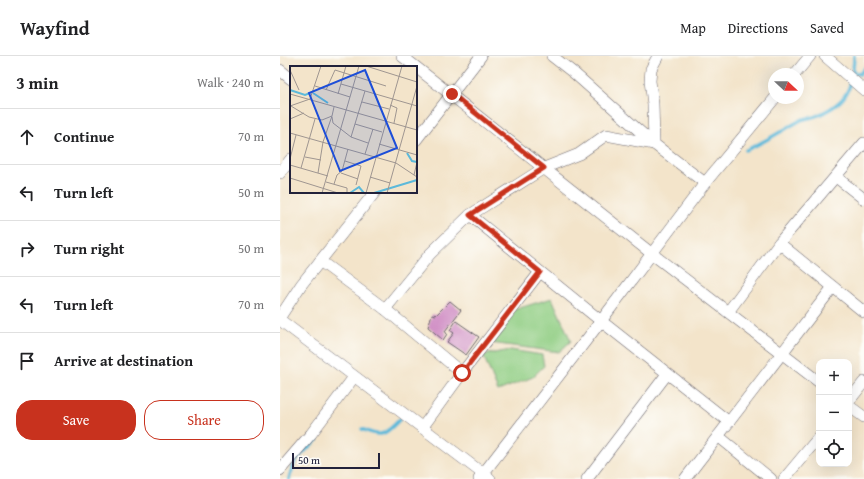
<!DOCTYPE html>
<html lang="en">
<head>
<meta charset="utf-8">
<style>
  :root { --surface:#fff; --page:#f6f6f6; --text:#202124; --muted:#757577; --line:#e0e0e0; --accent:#c8321e }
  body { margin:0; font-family:"Gentium Book Plus",serif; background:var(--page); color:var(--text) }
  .controls { position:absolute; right:12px; bottom:12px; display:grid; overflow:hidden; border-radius:8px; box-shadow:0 4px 16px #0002 }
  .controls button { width:36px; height:36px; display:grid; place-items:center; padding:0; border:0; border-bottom:1px solid var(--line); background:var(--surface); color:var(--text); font:20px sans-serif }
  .compass { position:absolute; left:488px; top:12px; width:36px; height:36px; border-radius:50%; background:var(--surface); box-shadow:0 4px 16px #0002; rotate:112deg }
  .scale { position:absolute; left:12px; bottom:10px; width:88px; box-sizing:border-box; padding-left:4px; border:2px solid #22223b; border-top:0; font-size:11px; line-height:14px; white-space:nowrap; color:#22223b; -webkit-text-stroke:3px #fdfcf7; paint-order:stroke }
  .stop { position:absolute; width:12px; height:12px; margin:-9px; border:3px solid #c8321e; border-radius:50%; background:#fff }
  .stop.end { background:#c8321e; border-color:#fff; box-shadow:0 1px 4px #0008 }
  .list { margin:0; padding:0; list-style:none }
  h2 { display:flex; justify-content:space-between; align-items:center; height:52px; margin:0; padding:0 16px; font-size:17px }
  h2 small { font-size:13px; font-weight:400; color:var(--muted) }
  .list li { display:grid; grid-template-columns:26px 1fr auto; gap:12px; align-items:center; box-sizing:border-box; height:56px; padding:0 16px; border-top:1px solid var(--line) }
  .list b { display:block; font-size:15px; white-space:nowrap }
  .list em { font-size:13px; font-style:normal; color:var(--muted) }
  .actions { display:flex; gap:8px; padding:12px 16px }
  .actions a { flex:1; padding:9px 0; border:1px solid var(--accent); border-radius:16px; text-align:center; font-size:14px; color:var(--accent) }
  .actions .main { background:var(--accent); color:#fff }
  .icon { flex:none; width:22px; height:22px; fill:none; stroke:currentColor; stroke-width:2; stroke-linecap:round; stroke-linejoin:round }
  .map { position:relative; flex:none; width:584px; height:423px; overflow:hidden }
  header { display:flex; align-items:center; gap:24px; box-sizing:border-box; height:56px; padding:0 20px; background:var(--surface); border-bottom:1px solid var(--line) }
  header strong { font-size:19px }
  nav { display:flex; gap:22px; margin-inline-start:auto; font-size:14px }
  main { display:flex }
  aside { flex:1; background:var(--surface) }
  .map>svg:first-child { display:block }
  .green { fill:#8fcd82; stroke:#58785e }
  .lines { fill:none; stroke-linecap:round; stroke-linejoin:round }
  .stream { stroke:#5cb9da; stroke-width:3.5 }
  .building { fill:#d191c6 }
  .minor-casing { stroke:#6b666d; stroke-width:12 }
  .minor { stroke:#fff; stroke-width:11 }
  .route { stroke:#c8321e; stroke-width:5 }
  .inset-river { fill:none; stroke:#5cb9da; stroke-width:2 }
  .inset-road { fill:none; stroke:#9f9691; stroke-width:1 }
  .view { fill:#1d4ed8; fill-opacity:0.15; stroke:#1d4ed8; stroke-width:2 }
  .inset-edge { fill:none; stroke:#22223b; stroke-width:2 }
</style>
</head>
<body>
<header>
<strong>Wayfind</strong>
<nav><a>Map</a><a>Directions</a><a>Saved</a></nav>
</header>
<main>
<aside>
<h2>3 min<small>Walk · 240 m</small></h2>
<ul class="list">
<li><svg class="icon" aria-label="ahead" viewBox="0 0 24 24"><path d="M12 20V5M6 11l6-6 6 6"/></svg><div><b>Continue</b></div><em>70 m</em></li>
<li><svg class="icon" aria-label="left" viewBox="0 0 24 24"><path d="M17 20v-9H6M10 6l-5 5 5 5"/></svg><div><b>Turn left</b></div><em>50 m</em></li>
<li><svg class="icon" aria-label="right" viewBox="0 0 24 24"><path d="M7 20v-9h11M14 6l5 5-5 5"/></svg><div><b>Turn right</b></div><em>50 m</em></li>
<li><svg class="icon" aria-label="left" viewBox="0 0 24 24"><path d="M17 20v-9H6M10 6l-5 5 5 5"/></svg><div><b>Turn left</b></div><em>70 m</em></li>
<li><svg class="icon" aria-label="arrive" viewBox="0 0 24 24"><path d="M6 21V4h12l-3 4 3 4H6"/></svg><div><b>Arrive at destination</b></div></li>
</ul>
<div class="actions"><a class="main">Save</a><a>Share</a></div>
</aside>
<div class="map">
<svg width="584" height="423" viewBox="0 0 584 423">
  <rect width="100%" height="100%" fill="#fdfcf7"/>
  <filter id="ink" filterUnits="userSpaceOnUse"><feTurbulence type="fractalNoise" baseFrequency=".025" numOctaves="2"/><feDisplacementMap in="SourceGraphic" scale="8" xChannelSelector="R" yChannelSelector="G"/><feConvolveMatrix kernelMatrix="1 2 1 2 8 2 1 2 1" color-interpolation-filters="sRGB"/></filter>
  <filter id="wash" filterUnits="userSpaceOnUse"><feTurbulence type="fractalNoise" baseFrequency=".012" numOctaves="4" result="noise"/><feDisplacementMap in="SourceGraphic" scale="16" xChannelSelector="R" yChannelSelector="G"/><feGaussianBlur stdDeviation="0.9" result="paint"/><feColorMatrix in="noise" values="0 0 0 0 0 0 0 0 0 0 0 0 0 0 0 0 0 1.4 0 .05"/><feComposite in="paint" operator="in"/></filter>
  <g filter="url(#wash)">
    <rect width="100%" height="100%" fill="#f3e4ca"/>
    <g class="green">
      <polygon points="272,242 291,285 279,296 210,287 233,254"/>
      <polygon points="231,294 262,299 264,310 253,321 218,335 203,299"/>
    </g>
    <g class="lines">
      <g class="stream">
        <polyline points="573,17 580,18 584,12"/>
        <path d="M466,94C485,86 503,74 521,64C525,62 531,62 536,60C567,47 573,33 574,0"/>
        <path d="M82,373C103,383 105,378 120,363"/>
        <polyline points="9,423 15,405 30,390 37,384"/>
      </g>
    </g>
    <g id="blocks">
      <g class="building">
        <polygon points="170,245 181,254 165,275 167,278 163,284 148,271 152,258 156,259"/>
        <polygon points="176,265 199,281 186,299 167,286 174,277 170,274"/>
      </g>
    </g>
  </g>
  <g filter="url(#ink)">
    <use href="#blocks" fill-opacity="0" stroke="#6b666d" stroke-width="1"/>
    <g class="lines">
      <g class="minor-casing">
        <g id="minor">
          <polyline points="122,0 371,197 539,326"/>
          <polyline points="272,0 295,18 374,88"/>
          <polyline points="378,0 371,13 370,25 373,48 374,88 425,127"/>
          <polyline points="545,0 584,34"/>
          <polyline points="0,14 11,23"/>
          <polyline points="515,18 530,0"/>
          <polyline points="136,84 201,0"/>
          <polyline points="0,117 11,103"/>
          <polyline points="556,121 584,143"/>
          <polyline points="190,159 321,265 449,366"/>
          <polyline points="499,187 584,256"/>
          <polyline points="40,205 105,253 182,317"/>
          <polyline points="105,253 150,198 190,159 264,112 299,98 326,79 374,88"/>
          <polyline points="448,256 499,187 584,87"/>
          <polyline points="0,261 21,229 95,136"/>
          <polyline points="0,264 210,423"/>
          <polyline points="569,345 584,326"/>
          <polyline points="569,350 584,361"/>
          <polyline points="142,372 182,317 260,216"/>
          <polyline points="438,380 491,423"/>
          <polyline points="0,414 31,378 74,321"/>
          <polyline points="199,423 321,265 425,127 495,42"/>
          <polyline points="307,423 387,318"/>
          <polyline points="405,423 553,231"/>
          <polyline points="504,423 539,381"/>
        </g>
      </g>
      <use href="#minor" class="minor"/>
    </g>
  </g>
  <g class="lines" filter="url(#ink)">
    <polyline class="route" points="172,38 264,112 190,159 260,216 182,317"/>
  </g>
  <g transform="translate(10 10)">
    <rect width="127" height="127" fill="#f3e4ca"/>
    <path class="inset-river" d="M0,24L15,29L20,27M23,27L38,37M117,87L122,95L127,96M60,127L69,121L74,127M84,127L127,114"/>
    <path class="inset-road" d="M76,0L127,16M0,4L9,24M51,18L127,40M25,20L60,31M36,24L45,4L96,20M0,28L127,64M48,28L56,0M72,36L99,43M100,39L107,42L104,57M0,40L20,33L31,0M1,40L19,51L32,54L42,50L44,41M42,51L43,57L61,71L78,77M0,53L14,47M65,58L92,66M0,67L106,97L127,111M61,71L75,25M89,78L127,89M75,88L83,63M15,91L31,94M0,93L6,69M55,95L71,100L66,119M0,99L38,110M11,102L25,53M28,107L33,76L42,50M51,107L68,113M124,109L127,96M80,111L100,117M0,112L48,127M36,116L57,122V127M44,118L47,109L52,105L58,83M32,127L69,0M76,127L112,0M97,127L127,20"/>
    <path class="view" d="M75,4L107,82L50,105L19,27Z"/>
    <rect width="127" height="127" class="inset-edge"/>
  </g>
</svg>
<div class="controls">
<button>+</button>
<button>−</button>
<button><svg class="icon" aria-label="locate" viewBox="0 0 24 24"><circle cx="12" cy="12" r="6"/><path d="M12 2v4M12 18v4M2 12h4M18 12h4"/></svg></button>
</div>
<svg class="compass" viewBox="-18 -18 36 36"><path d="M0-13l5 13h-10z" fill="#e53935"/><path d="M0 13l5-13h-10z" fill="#757577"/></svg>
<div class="scale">50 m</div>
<div class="stop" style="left:182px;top:317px"></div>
<div class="stop end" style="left:172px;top:38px"></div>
</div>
</main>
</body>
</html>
